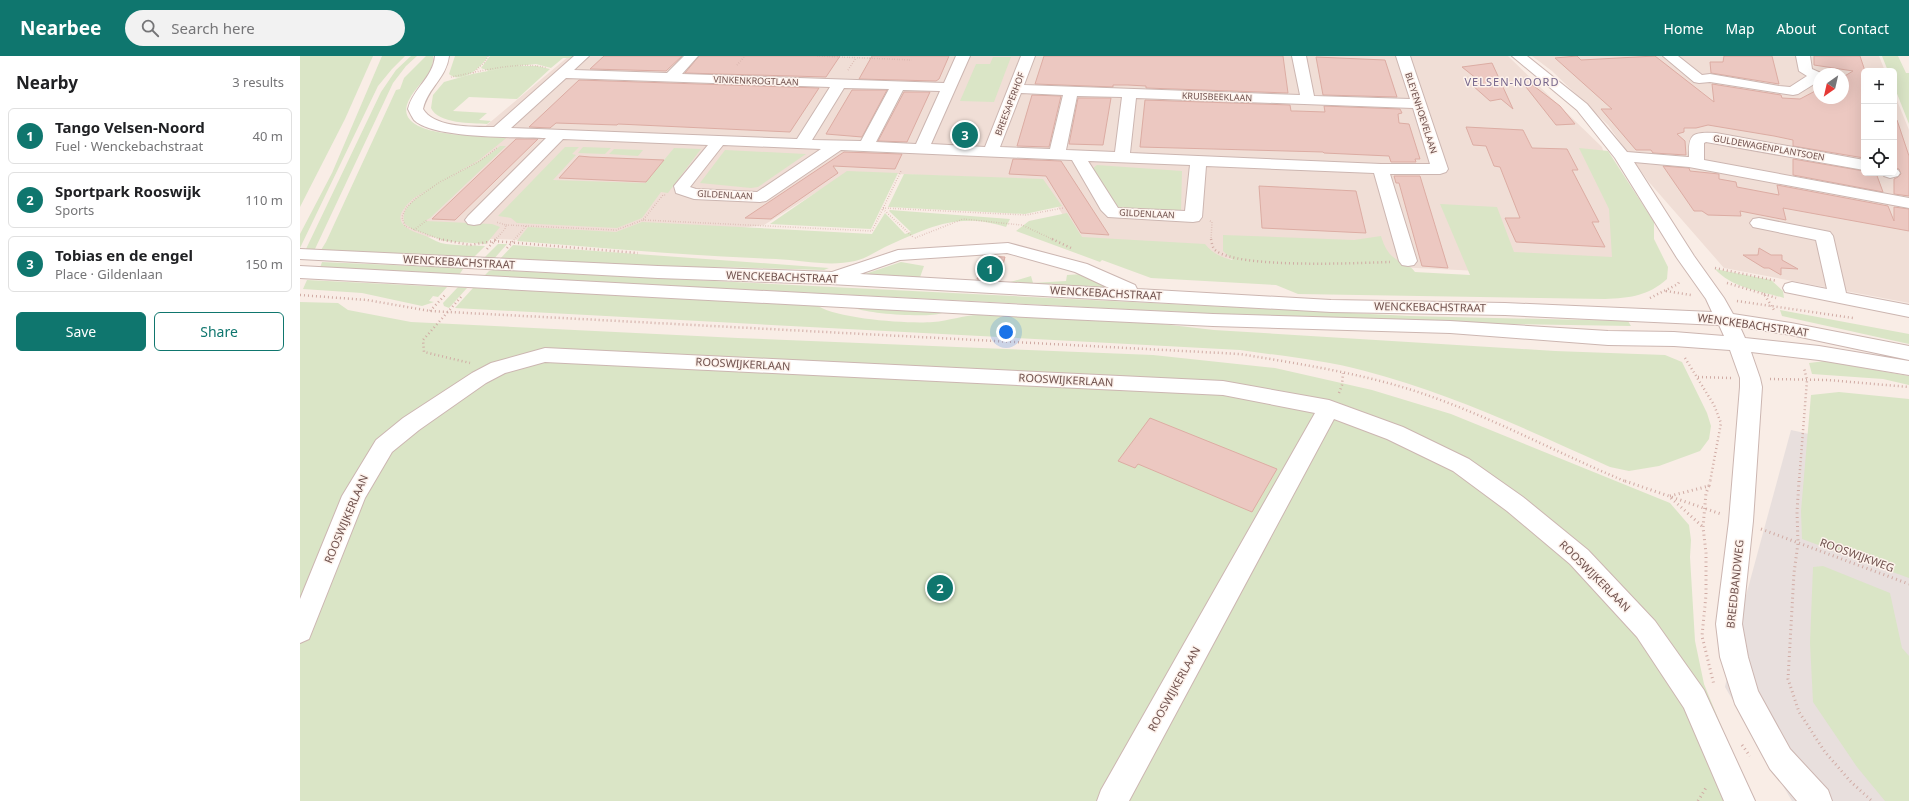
<!DOCTYPE html>
<html lang="en">
<head>
<meta charset="utf-8">
<style>
  :root { --surface:#fff; --page:#f2f2f2; --text:#202124; --muted:#757577; --line:#e0e0e0; --accent:#0f766e }
  body { margin:0; font-family:"Noto Sans",sans-serif; background:var(--page); color:var(--text) }
  .controls { position:absolute; right:12px; top:12px; display:grid; overflow:hidden; border-radius:6px; box-shadow:0 4px 16px #0002 }
  .controls button { width:36px; height:36px; display:grid; place-items:center; padding:0; border:0; border-bottom:1px solid var(--line); background:var(--surface); color:var(--text); font:20px sans-serif }
  .compass { position:absolute; left:1513px; top:12px; width:36px; height:36px; border-radius:50%; background:var(--surface); box-shadow:0 4px 16px #0002; rotate:214deg }
  .you { position:absolute; left:706px; top:276px; width:14px; height:14px; margin:-10px; border:3px solid #fff; border-radius:50%; background:#1a73e8; box-shadow:0 0 0 6px #1a73e833 }
  .badge { display:grid; place-items:center; width:26px; height:26px; border-radius:50%; background:var(--accent); color:#fff; font-size:13px; font-weight:700 }
  .pin { position:absolute; translate:-50% -50%; border:2px solid #fff; box-shadow:0 1px 4px #0006 }
  .list { margin:0; padding:0; list-style:none }
  h2 { display:flex; justify-content:space-between; align-items:center; height:52px; margin:0; padding:0 16px; font-size:17px }
  h2 small { font-size:13px; font-weight:400; color:var(--muted) }
  .list li { display:grid; grid-template-columns:26px 1fr auto; gap:12px; align-items:center; box-sizing:border-box; height:56px; margin:0 8px 8px; padding:0 8px; border:1px solid var(--line); border-radius:6px }
  .list b { display:block; font-size:15px; white-space:nowrap }
  .list p { margin:0; font-size:13px; white-space:nowrap; color:var(--muted) }
  .list em { font-size:13px; font-style:normal; color:var(--muted) }
  .actions { display:flex; gap:8px; padding:12px 16px }
  .actions a { flex:1; padding:9px 0; border:1px solid var(--accent); border-radius:6px; text-align:center; font-size:14px; color:var(--accent) }
  .actions .main { background:var(--accent); color:#fff }
  .icon { flex:none; width:22px; height:22px; fill:none; stroke:currentColor; stroke-width:2; stroke-linecap:round; stroke-linejoin:round }
  .map { position:relative; flex:none; width:1609px; height:745px; overflow:hidden }
  header { display:flex; align-items:center; gap:24px; box-sizing:border-box; height:56px; padding:0 20px; background:var(--accent); color:#fff }
  header strong { font-size:19px }
  nav { display:flex; gap:22px; margin-inline-start:auto; font-size:14px }
  .search { width:280px; height:36px; background:var(--page); display:flex; align-items:center; gap:10px; box-sizing:border-box; padding:0 14px; border-radius:22px; color:var(--muted); font-size:15px }
  main { display:flex }
  aside { flex:1; background:var(--surface) }
  .map>svg:first-child { display:block }
  .residential { fill:#f0ded6; fill-rule:evenodd }
  .industrial { fill:#e8dfdd }
  .green { fill:#dae5c6; fill-rule:evenodd }
  .building { fill:#ecc8c1; stroke:#dcaca3 }
  .lines { fill:none; stroke-linecap:round; stroke-linejoin:round }
  .minor-casing { stroke:#ccb6b1; stroke-width:2 }
  .path-far2 { stroke:#d0aba4; stroke-width:1.5; stroke-dasharray:0.5 2; stroke-linecap:butt }
  .path-far1 { stroke:#d0aba4; stroke-width:2.5; stroke-dasharray:1 3; stroke-linecap:butt }
  .path { stroke:#d0aba4; stroke-width:3; stroke-dasharray:1 3.5; stroke-linecap:butt }
  .minor { fill:#fff; fill-rule:evenodd }
  .labels { text-anchor:middle; stroke-width:3; stroke-linejoin:round; paint-order:stroke }
  .far-street-label { font-size:9px; fill:#70524e; stroke:#fdf2ec }
  .far-quarter-label { font-size:11px; letter-spacing:1px; fill:#76668c; stroke:#fdf2ec }
  .street-label { font-size:11px; fill:#70524e; stroke:#fdf2ec }
</style>
</head>
<body>
<header>
<strong>Nearbee</strong>
<div class="search"><svg class="icon" aria-label="search" viewBox="0 0 24 24"><circle cx="10" cy="10" r="6"/><path d="M15 15l6 6"/></svg>Search here</div>
<nav><a>Home</a><a>Map</a><a>About</a><a>Contact</a></nav>
</header>
<main>
<aside>
<h2>Nearby<small>3 results</small></h2>
<ul class="list">
<li><span class="badge">1</span><div><b>Tango Velsen-Noord</b><p>Fuel · Wenckebachstraat</p></div><em>40 m</em></li>
<li><span class="badge">2</span><div><b>Sportpark Rooswijk</b><p>Sports</p></div><em>110 m</em></li>
<li><span class="badge">3</span><div><b>Tobias en de engel</b><p>Place · Gildenlaan</p></div><em>150 m</em></li>
</ul>
<div class="actions"><a class="main">Save</a><a>Share</a></div>
</aside>
<div class="map">
<svg width="1609" height="745" viewBox="0 0 1609 745">
  <rect width="100%" height="100%" fill="#f9ede6"/>
  <g class="residential">
    <polygon points="269,0 1208,0 1302,91 1343,223 786,196 741,124 549,116 464,169 328,187 56,179"/>
    <path d="M1232,0H1579L1585,15H1564V117H1594V37L1609,74V247L1424,212L1348,125L1308,69L1252,15ZM1519,18H1543V42H1519Z"/>
  </g>
  <polygon class="industrial" points="1491,374 1609,400 1609,745 1492,745 1425,631 1438,569"/>
  <g class="green">
    <polygon points="0,0 73,0 45,63 0,151"/>
    <polygon points="82,0 105,0 92,13 78,30 0,192 0,178 32,117"/>
    <polygon points="111,0 117,0 106,10 93,27 15,193 6,193 81,36 96,14"/>
    <path d="M126,0H133C134,19 118,27 110,42C85,85 190,80 210,79L179,104L114,142C92,161 98,171 123,179C129,181 135,185 141,187C154,190 170,189 185,190L173,202L21,194L26,186L96,34L100,33L104,22Z"/>
    <path d="M155,0H188C182,11 161,29 149,18Z"/>
    <path d="M190,0H278L275,2H263L251,12L236,8L217,10H237L250,13L217,43L169,41L153,55L187,57L179,64L191,65L187,68C172,67 138,68 131,52L133,39L144,26L172,18L216,10L189,15L181,12Z"/>
    <polygon points="1582,0 1598,0 1606,17 1609,17 1609,68 1594,30 1594,15 1588,15"/>
    <polygon points="693,1 711,1 694,46 660,45 676,8 690,8"/>
    <path d="M200,90H206L130,162L125,165L192,168L200,171L186,188L145,185L112,173L104,167C104,163 103,160 105,155C117,132 178,111 200,90Z"/>
    <polygon points="265,91 279,91 272,98 276,99 253,124 345,127 374,92 401,93 368,137 361,136 342,162 317,172 217,167 211,162 198,160"/>
    <polygon points="283,91 311,92 305,98 278,97"/>
    <path d="M1279,92L1308,95L1354,166V183L1368,211L1367,223C1348,240 1330,242 1305,243L998,238L976,229L851,222L802,204L800,206L716,175L729,165L767,157L782,181L905,188C912,197 922,202 933,204L923,195V179L1054,184L1081,180C1083,186 1086,195 1092,200C1099,207 1109,207 1115,216L1170,219L1140,148L1197,151L1214,196L1312,201L1309,153Z"/>
    <polygon points="314,93 343,94 338,100 309,98"/>
    <polygon points="425,94 506,98 458,131 451,132 400,127"/>
    <polygon points="797,109 882,115 881,155 814,151 792,113"/>
    <polygon points="547,115 598,117 571,173 470,168"/>
    <polygon points="604,118 743,123 762,150 725,158 588,151"/>
    <path d="M590,154L710,163L706,171C658,155 627,172 585,191C575,196 565,203 555,205C529,211 502,204 476,203C390,200 303,192 217,185L228,171L316,176L342,166L572,178L585,157L605,178L611,176L589,155Z"/>
    <polygon points="198,188 207,188 193,204 183,203"/>
    <polygon points="213,189 529,212 524,214 417,211 357,212 199,204"/>
    <polygon points="22,206 162,212 163,213 159,219 20,212"/>
    <polygon points="601,206 624,210 619,224 564,222 565,218"/>
    <path d="M1415,213L1471,224L1483,235L1484,242C1460,235 1432,232 1415,213Z"/>
    <polygon points="193,214 1110,260 1328,265 1331,270 1076,266 184,220 189,215"/>
    <polygon points="783,218 817,235 704,228 731,220 733,227 766,225 767,219"/>
    <polygon points="7,224 147,231 138,241 133,240 129,245 134,246 122,250 62,237 3,233"/>
    <polygon points="158,231 167,232 149,252 144,250 143,247"/>
    <path d="M173,232L518,250C539,263 608,268 633,266C649,265 663,259 679,259L862,268L914,274L1255,295L1365,299L1382,306L1407,357L1411,370L1409,383L1400,395L1359,410L1329,415L1310,411C1230,375 1150,337 1065,315C1024,304 981,300 940,294L155,252Z"/>
    <path d="M0,246L38,247L48,254L111,266L438,282L853,299L975,312L1072,334L1151,358L1370,447L1389,469L1391,484L1390,501L1395,585L1404,628L1452,745H0ZM1035,350L1034,363L1030,371L1013,367Z"/>
    <path d="M555,252L641,256L642,257C630,262 568,258 555,252Z"/>
    <polygon points="1480,254 1609,278 1609,288 1482,260"/>
    <polygon points="1525,305 1609,320 1609,329 1583,323 1512,318 1509,307"/>
    <polygon points="1539,336 1609,343 1609,522 1502,483 1501,455 1511,339"/>
    <polygon points="1523,510 1590,537 1602,592 1609,600 1609,745 1585,745 1557,711 1513,646 1510,587 1513,511"/>
  </g>
  <g class="building">
    <polygon points="304,0 382,0 366,15 290,13"/>
    <polygon points="399,0 540,0 526,21 385,17"/>
    <polygon points="572,0 649,0 639,23 636,25 559,23"/>
    <polygon points="744,0 983,0 988,37 846,32 846,30 828,29 813,29 813,31 735,28"/>
    <polygon points="1277,0 1281,4 1355,0 1414,46 1412,28 1481,39 1482,42 1500,43 1519,33 1519,42 1543,42 1543,21 1553,15 1514,9 1514,0 1560,0 1565,15 1564,39 1562,40 1564,41 1564,102 1493,90 1493,84 1474,80 1408,69 1396,72 1384,72 1384,76 1377,78 1385,85 1386,99 1353,97 1351,94 1336,94 1301,53 1312,53 1255,2"/>
    <polygon points="1424,0 1472,0 1479,28 1411,17 1410,6 1423,6"/>
    <polygon points="1016,1 1085,4 1097,41 1023,39"/>
    <polygon points="1192,7 1208,42 1213,53 1201,43 1190,45 1172,29 1182,27 1162,11"/>
    <polygon points="279,24 519,32 490,76 318,68 317,69 256,67 250,72 229,71"/>
    <polygon points="1230,27 1260,50 1275,68 1256,69 1226,31"/>
    <polygon points="552,34 587,34 562,81 526,78"/>
    <polygon points="604,36 630,36 607,86 578,85"/>
    <polygon points="732,39 761,40 749,91 717,90"/>
    <polygon points="778,42 811,42 803,89 769,88"/>
    <polygon points="845,44 990,49 991,55 996,55 1025,56 1024,50 1100,53 1102,57 1098,58 1099,67 1109,68 1120,103 1115,103 1116,106 1091,106 1089,100 1024,97 1023,96 840,91"/>
    <polygon points="1594,64 1597,64 1609,100 1609,140 1594,138 1594,123 1598,121 1601,118 1599,113 1594,112"/>
    <polygon points="1166,71 1223,74 1232,92 1267,93 1278,114 1272,114 1299,166 1292,166 1305,191 1216,186 1205,162 1220,162 1200,111 1194,110 1186,90 1173,89"/>
    <polygon points="216,83 238,83 155,164 132,163"/>
    <polygon points="544,96 602,98 595,113 533,110 538,117 471,163 445,162"/>
    <polygon points="279,100 290,101 364,104 346,126 259,122"/>
    <polygon points="713,103 761,105 809,179 781,177 746,120 709,118"/>
    <polygon points="1493,103 1564,115 1564,117 1576,117 1583,136 1493,119"/>
    <polygon points="1363,110 1389,112 1390,115 1419,118 1419,123 1436,126 1437,131 1479,139 1477,129 1588,150 1594,165 1594,151 1609,153 1609,175 1483,152 1486,164 1440,155 1441,160 1408,159 1402,155 1394,155"/>
    <polygon points="1094,120 1120,120 1148,212 1122,210 1099,127 1096,127"/>
    <polygon points="959,130 1056,135 1066,177 962,172"/>
    <polygon points="1459,192 1471,199 1482,199 1482,204 1498,213 1481,212 1481,219 1469,212 1464,212 1443,199 1458,199"/>
    <polygon points="684,200 705,201 699,224 677,223"/>
    <polygon points="850,362 977,413 952,456 838,408 835,412 818,405"/>
  </g>
  <g class="lines">
    <g class="minor-casing">
      <g id="minor">
        <path d="M135,0H149C146,23 128,31 123,53C134,72 174,71 194,71L274,0H289L274,14L367,17L384,0H398L382,18L644,27L656,0H670L631,88L685,91L721,0H735L724,29L1000,39L992,0H1006L1014,40L1110,43L1096,0H1110L1148,113L1146,116L1140,118H1090L1117,205L1114,209L1108,210L1102,209L1099,205L1074,117L906,110L902,161L899,165L893,166L808,161L801,154L772,104L541,94L466,145L460,146L394,143L376,137L374,130L408,89L263,83L180,168L174,169L168,168L165,164L168,160L246,82C218,81 133,83 114,64C112,61 110,57 108,53C113,32 133,22 135,0ZM266,22L530,31L497,83L211,72ZM544,32L589,33L561,85L512,84ZM603,34L640,35L616,88L576,86ZM721,37L763,39L750,93L700,91ZM777,40L822,41L815,96L766,94ZM836,42L1113,52L1130,108H1081L830,97ZM423,89L521,93L457,136L396,133L390,131ZM788,105L890,109L885,155L818,152Z"/>
        <path d="M1212,0H1227L1287,48L1327,96L1388,101H1389C1388,77 1393,76 1416,77L1564,104V114L1406,86L1404,87V104L1609,142V152L1389,111L1334,106L1394,200L1424,242L1433,258L1491,267L1609,290V304L1491,279L1440,271L1445,282L1519,290L1609,305V319L1519,304L1451,296L1460,322L1462,331L1453,465L1442,568L1448,601L1458,635L1490,693L1528,734L1532,745H1497L1470,713L1435,648L1420,601L1416,568L1429,465L1440,331V322L1430,294L1374,290L1308,289L1150,277L913,270L746,262L0,222V210L746,250L913,258L1150,265L1308,275L1374,276L1424,280L1419,269L1205,259L1031,256L530,228L358,222L0,203V193L358,210L532,216L598,194L708,187L787,208L835,229L837,233L1031,244L1205,247L1412,256L1406,243L1377,202L1315,102L1277,54ZM707,197L775,216L809,232L560,218L600,204Z"/>
        <polygon points="1363,0 1378,0 1402,19 1410,18 1479,30 1490,31 1507,20 1499,15 1496,0 1510,0 1512,13 1523,18 1519,18 1519,25 1498,38 1493,39 1410,26 1399,27 1394,26"/>
        <polygon points="1594,113 1598,114 1600,117 1598,120 1590,122 1584,120 1582,117 1594,117"/>
        <polygon points="1459,162 1530,176 1533,180 1546,237 1609,249 1609,261 1485,236 1483,232 1485,228 1492,226 1527,233 1516,184 1453,171 1450,167 1453,163"/>
        <polygon points="245,292 923,325 1029,344 1103,371 1169,403 1223,441 1288,494 1355,565 1404,634 1455,745 1424,745 1384,652 1337,581 1270,508 1207,455 1153,415 1087,383 1034,363 829,745 797,745 801,734 1015,357 923,339 245,306 205,317 186,327 119,374 92,396 65,442 9,583 0,587 0,543 42,440 76,384 103,362 172,317 191,307"/>
      </g>
    </g>
    <g class="path-far2">
      <polyline points="517,0 612,4"/>
      <polyline points="437,9 445,0"/>
      <polyline points="548,14 556,2"/>
      <polyline points="173,17 185,6 188,0"/>
      <path d="M151,21C178,16 221,4 247,12"/>
      <polyline points="583,152 726,159 763,152"/>
      <polyline points="583,153 614,182"/>
      <polyline points="343,164 572,175 601,115"/>
      <polyline points="910,165 912,166 911,184"/>
      <polyline points="206,169 316,174 343,164 363,139 366,139"/>
      <polyline points="114,174 127,164"/>
      <polyline points="615,182 663,163 722,169 754,184"/>
      <polyline points="142,184 105,170 102,161 106,152 115,143 140,126 180,105 198,91"/>
      <polyline points="195,184 205,173 206,169 196,166"/>
      <polyline points="214,184 226,170"/>
    </g>
    <g class="path-far1">
      <polyline points="139,183 170,189 194,185 338,197"/>
      <polyline points="752,183 771,192"/>
      <path d="M911,183C912,187 912,191 915,194C937,213 1058,207 1090,206"/>
      <polyline points="207,192 215,183"/>
      <polyline points="187,193 196,183"/>
      <polyline points="1415,212 1477,225"/>
      <polyline points="1427,227 1464,238 1474,254"/>
      <polyline points="1366,235 1391,239"/>
      <polyline points="1464,238 1476,242"/>
      <path d="M0,239L67,244L130,255L940,298C1000,308 1060,317 1118,336C1190,360 1257,397 1327,426"/>
      <polyline points="161,241 123,284 124,296 170,307"/>
      <polyline points="1350,242 1378,228 1380,224"/>
      <polyline points="1437,245 1553,262"/>
      <polyline points="130,255 145,239"/>
      <polyline points="1385,302 1414,349 1421,367 1410,426"/>
      <polyline points="1398,321 1431,322"/>
      <polyline points="1470,323 1528,324 1609,331"/>
      <polyline points="1039,337 1042,329 1043,317"/>
      <polyline points="1499,426 1507,324 1504,312"/>
    </g>
    <g class="path">
      <polyline points="1325,425 1421,458"/>
      <polyline points="1499,425 1497,456 1498,487 1494,517 1488,623 1499,656 1525,696 1551,726 1572,745"/>
      <polyline points="1409,430 1406,437 1403,471 1406,497 1406,539 1402,580 1414,629"/>
      <polyline points="1370,440 1409,430 1410,425"/>
      <polyline points="1371,442 1403,471"/>
      <polyline points="1461,473 1609,528"/>
      <polyline points="1442,689 1450,700"/>
      <polyline points="1398,745 1407,730"/>
    </g>
    <use href="#minor" class="minor"/>
  </g>
  <g class="labels">
    <g class="far-street-label">
      <text transform="translate(456 25) rotate(2)" y="3">VINKENKROGTLAAN</text>
      <text transform="translate(917 41) rotate(2)" y="3">KRUISBEEKLAAN</text>
      <text transform="translate(710 48) rotate(-69)" y="3">BREESAPERHOF</text>
      <text transform="translate(1121 57) rotate(72)" y="3">BLEYENHOEVELAAN</text>
      <text transform="translate(1469 92) rotate(10)" y="3">GULDEWAGENPLANTSOEN</text>
      <text transform="translate(425 139) rotate(3)" y="3">GILDENLAAN</text>
      <text transform="translate(847 158) rotate(3)" y="3">GILDENLAAN</text>
    </g>
    <g class="far-quarter-label">
      <text x="1212" y="30">VELSEN-NOORD</text>
    </g>
    <g class="street-label">
      <text transform="translate(159 206) rotate(3)" y="4">WENCKEBACHSTRAAT</text>
      <text transform="translate(482 221) rotate(2)" y="4">WENCKEBACHSTRAAT</text>
      <text transform="translate(806 237) rotate(3)" y="4">WENCKEBACHSTRAAT</text>
      <text transform="translate(1130 251) rotate(1)" y="4">WENCKEBACHSTRAAT</text>
      <text transform="translate(1453 269) rotate(8)" y="4">WENCKEBACHSTRAAT</text>
      <text transform="translate(443 308) rotate(3)" y="4">ROOSWIJKERLAAN</text>
      <text transform="translate(766 324) rotate(3)" y="4">ROOSWIJKERLAAN</text>
      <text transform="translate(46 463) rotate(-67)" y="4">ROOSWIJKERLAAN</text>
      <text transform="translate(1557 499) rotate(20)" y="4">ROOSWIJKWEG</text>
      <text transform="translate(1295 520) rotate(45)" y="4">ROOSWIJKERLAAN</text>
      <text transform="translate(1435 528) rotate(-84)" y="4">BREEDBANDWEG</text>
      <text transform="translate(874 633) rotate(-61)" y="4">ROOSWIJKERLAAN</text>
    </g>
  </g>
</svg>
<div class="controls">
<button>+</button>
<button>−</button>
<button><svg class="icon" aria-label="locate" viewBox="0 0 24 24"><circle cx="12" cy="12" r="6"/><path d="M12 2v4M12 18v4M2 12h4M18 12h4"/></svg></button>
</div>
<svg class="compass" viewBox="-18 -18 36 36"><path d="M0-13l5 13h-10z" fill="#e53935"/><path d="M0 13l5-13h-10z" fill="#757577"/></svg>
<div class="you"></div>
<div class="pin badge" style="left:690px;top:213px">1</div>
<div class="pin badge" style="left:640px;top:532px">2</div>
<div class="pin badge" style="left:665px;top:79px">3</div>
</div>
</main>
</body>
</html>
